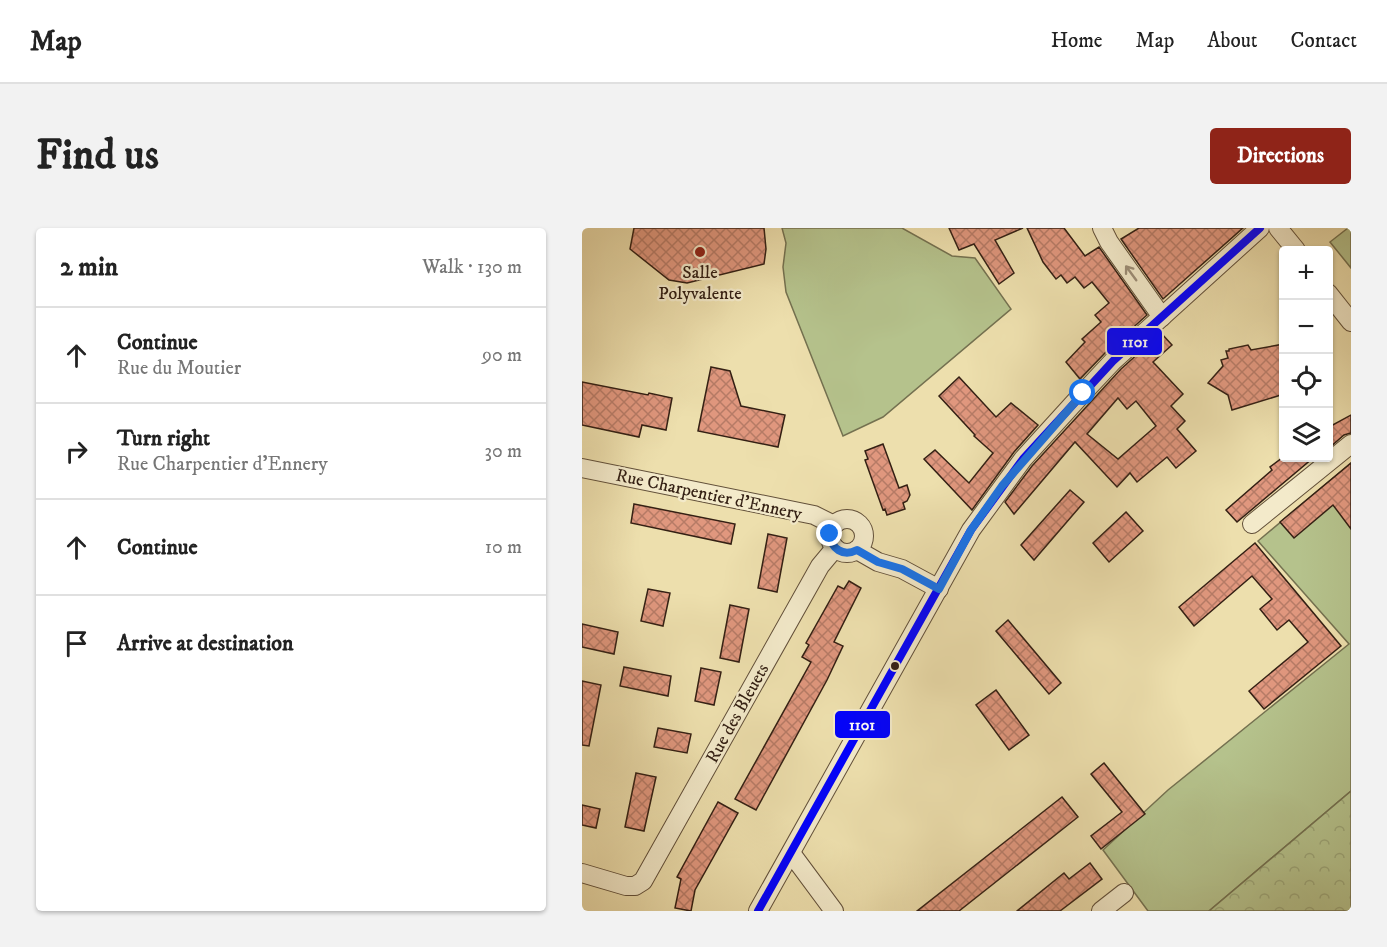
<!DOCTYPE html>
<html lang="en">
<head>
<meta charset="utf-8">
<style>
  :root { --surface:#fff; --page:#f2f2f2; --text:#222; --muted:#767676; --line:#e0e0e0; --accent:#8f2418 }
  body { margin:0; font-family:"IM FELL DW Pica",serif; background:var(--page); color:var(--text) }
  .controls { position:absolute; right:18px; top:18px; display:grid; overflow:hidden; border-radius:6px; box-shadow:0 2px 4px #0004 }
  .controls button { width:54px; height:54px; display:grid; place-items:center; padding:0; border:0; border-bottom:2px solid var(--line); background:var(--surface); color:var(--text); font:30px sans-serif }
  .stop { position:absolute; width:18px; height:18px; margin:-14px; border:4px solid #1a73e8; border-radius:50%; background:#fff }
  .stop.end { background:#1a73e8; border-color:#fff; box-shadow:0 2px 6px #0008 }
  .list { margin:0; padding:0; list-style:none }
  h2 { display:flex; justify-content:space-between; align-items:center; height:78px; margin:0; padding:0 24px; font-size:26px }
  h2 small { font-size:20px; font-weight:400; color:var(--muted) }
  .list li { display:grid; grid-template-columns:39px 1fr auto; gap:18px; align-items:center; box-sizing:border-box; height:96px; padding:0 24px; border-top:2px solid var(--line) }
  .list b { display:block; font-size:22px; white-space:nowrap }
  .list p { margin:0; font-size:20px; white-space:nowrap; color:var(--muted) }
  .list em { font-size:20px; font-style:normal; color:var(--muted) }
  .icon { flex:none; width:33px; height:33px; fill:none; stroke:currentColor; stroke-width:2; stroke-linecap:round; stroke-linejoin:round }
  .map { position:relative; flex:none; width:769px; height:683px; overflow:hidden; border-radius:6px }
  header { display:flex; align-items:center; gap:36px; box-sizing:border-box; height:84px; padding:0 30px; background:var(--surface); border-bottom:2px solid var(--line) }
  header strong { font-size:28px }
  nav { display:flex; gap:33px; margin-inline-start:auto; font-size:21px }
  .intro { display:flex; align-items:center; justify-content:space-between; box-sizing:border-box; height:144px; padding:0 36px }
  h1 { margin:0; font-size:42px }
  .button { padding:15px 27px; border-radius:6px; background:var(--accent); color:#fff; font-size:21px; font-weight:700 }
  main { display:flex; gap:36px; padding:0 36px }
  aside { flex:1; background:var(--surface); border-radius:6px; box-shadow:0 2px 4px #0004 }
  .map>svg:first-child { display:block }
  .green { fill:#b5c28c; stroke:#747150; stroke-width:1.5 }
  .forest { fill:url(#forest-crowns); stroke:#747150; stroke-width:1.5 }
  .building { fill:url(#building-cross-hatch); stroke:#342014; stroke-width:1.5; fill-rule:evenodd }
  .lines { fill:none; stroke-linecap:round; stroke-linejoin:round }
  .minor-casing { stroke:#62503a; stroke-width:20 }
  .minor { stroke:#f3eaca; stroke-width:18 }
  .bus-1-casing { stroke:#f3eaca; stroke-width:12 }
  .bus-1 { stroke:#00f; stroke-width:8 }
  .oneway { stroke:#9d8f78 }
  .route { stroke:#1a73e8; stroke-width:8 }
  .poi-dot { fill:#8f2418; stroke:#f3eaca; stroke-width:2 }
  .bus-dot { fill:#342014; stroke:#f3eaca; stroke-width:2 }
  .labels { text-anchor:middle; stroke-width:4.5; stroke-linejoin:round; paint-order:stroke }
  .poi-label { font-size:18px; fill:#342014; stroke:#f3eaca }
  .street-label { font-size:18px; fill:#342014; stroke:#f3eaca }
  .line-badge { stroke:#f3eaca; stroke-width:2 }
  .badge-label { font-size:16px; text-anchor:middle; font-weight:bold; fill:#fff }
</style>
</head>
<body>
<header>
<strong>Map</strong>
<nav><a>Home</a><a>Map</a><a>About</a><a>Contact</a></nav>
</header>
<div class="intro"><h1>Find us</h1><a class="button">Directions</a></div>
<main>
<aside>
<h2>2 min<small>Walk · 130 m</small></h2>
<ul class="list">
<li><svg class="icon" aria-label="ahead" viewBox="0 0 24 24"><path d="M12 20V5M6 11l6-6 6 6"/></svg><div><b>Continue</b><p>Rue du Moutier</p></div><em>90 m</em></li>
<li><svg class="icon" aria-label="right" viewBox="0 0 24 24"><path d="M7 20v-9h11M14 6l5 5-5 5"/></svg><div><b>Turn right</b><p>Rue Charpentier d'Ennery</p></div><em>30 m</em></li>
<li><svg class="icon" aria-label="ahead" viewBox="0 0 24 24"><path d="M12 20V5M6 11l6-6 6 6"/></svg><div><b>Continue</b></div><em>10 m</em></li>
<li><svg class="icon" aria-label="arrive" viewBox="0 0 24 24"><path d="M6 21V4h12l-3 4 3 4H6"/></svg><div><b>Arrive at destination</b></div></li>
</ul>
</aside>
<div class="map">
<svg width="769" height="683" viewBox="0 0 769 683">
  <defs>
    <pattern id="forest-crowns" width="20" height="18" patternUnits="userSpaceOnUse" patternTransform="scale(1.5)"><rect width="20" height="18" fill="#b5c28c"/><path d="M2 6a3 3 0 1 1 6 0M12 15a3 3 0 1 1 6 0" fill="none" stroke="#9ca678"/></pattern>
    <pattern id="building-cross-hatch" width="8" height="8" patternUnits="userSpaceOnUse" patternTransform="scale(1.5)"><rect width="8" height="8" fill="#e0977e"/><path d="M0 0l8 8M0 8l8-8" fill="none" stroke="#b67b66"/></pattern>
  </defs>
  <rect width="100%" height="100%" fill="#eddfad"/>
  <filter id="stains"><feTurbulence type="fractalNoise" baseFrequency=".00333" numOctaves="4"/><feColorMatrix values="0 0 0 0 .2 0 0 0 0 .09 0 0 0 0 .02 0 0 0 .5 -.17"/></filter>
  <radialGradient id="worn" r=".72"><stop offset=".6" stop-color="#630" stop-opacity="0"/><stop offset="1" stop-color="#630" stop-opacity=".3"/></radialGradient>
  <g class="green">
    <polygon points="200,0 320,0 370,28 393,30 429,81 301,189 261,208 204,64 201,39 204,15"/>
    <polygon points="766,0 769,0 769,40 748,14"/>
    <polygon points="769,235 769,563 627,683 566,683 521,622 586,562 767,416 676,313"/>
  </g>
  <polygon class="forest" points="769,563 769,683 627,683"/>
  <g class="building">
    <polygon points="52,0 182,0 184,21 182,36 105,55 87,52 48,21"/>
    <polygon points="367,0 441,0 413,12 432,45 417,56 392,16 377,22"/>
    <polygon points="445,0 482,0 503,28 517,19 565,87 523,125 498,151 484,134 503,114 500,111 519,94 513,87 527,75 510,54 502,60 493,49 485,55 479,47 474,51 461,34"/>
    <polygon points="557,0 661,0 581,71 539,11"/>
    <path d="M579,105L590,117L571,134L601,166L589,178L603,193L595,201L614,223L594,240L585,229L555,254L548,245L535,259L493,214L432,286L423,274L450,238L539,141ZM536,170L545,181L554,173L574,198L536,231L505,206Z"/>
    <polygon points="702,116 702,162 698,162 699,167 650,182 646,167 626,155 641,138 639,132 646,130 644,123 647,123 647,121 666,117 669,122"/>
    <polygon points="129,139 148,143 159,178 203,187 196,219 116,203"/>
    <polygon points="377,149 414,189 429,175 456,197 432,224 390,282 342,231 353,222 387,255 411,225 392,208 393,207 357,168"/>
    <polygon points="0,154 66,167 67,165 90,170 84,202 60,197 57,209 0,197"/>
    <polygon points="769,187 769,205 762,207 747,220 747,199"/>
    <polygon points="301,216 317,260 325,257 328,267 325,273 321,275 323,281 305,287 303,281 301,282 283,232 286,231 283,223"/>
    <polygon points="700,230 731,230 655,294 644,282 690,242 688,239"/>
    <polygon points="769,235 769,301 751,277 712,310 698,294"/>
    <polygon points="488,262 502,274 452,332 439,317"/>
    <polygon points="52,276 153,296 149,316 49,295"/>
    <polygon points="544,284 561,303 527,334 511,315"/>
    <polygon points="186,306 205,310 195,364 176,360"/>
    <polygon points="673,315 759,418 682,481 667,463 726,414 707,392 695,402 678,381 690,371 670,348 612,398 597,379"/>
    <polygon points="267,353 279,360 252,414 261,418 245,452 174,582 153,571 229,434 220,429 227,417 224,415 256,358 262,361"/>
    <polygon points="66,361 88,365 81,398 59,393"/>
    <polygon points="148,377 167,381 157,434 138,430"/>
    <polygon points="426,392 479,455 467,466 414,403"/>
    <polygon points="0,396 36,404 32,426 0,419"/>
    <polygon points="42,439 89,448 86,468 38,458"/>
    <polygon points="119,440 139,444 132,477 113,473"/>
    <polygon points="0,453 19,457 7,518 0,517"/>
    <polygon points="414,462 447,507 427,522 394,477"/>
    <polygon points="76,500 109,506 105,525 72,519"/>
    <polygon points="522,535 563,586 519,621 509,608 540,584 509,546"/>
    <polygon points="54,545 74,549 62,603 43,599"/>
    <polygon points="480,569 496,589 377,683 335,683"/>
    <polygon points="136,574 156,585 113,662 109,683 93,680 99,651 95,649"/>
    <polygon points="0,577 18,581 14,600 0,597"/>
    <polygon points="508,635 520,651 478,683 435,683 482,645 487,651"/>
  </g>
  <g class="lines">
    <g class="minor-casing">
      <g id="minor">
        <polyline points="520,0 527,14 580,89"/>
        <polyline points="696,0 714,22"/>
        <polyline points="746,65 769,94"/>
        <polyline points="0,240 232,287 252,297"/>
        <circle cx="265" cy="308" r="17"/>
        <polyline points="670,296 769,216"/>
        <polyline points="275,322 296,334 320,341 357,361"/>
        <polyline points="209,625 252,683"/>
        <polyline points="0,645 44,658 53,658 61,653 238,338 253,320"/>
        <polyline points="176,683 389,302 441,231 501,165 531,133 678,0"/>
        <polyline points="519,683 542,665"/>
      </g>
    </g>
    <use href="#minor" class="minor"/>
    <g class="bus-1-casing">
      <polyline id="bus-1" points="176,683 389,302 441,231 531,133 678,0"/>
    </g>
    <use href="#bus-1" class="bus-1"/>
  </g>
  <defs><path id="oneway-shaft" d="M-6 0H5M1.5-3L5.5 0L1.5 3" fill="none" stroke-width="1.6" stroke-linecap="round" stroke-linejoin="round" transform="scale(1.5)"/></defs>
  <use class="oneway" href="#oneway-shaft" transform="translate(549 45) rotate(-126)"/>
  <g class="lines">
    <path class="route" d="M248,306C249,321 261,329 275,322L296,334L320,341L357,361L389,302L420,258L501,165"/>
  </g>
  <circle class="poi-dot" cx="118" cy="24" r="6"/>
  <circle class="bus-dot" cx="313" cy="438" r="5"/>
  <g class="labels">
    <g class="poi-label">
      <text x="118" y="50">Salle<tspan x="118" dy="21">Polyvalente</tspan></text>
    </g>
    <g class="street-label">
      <text transform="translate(127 266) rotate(12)" y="6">Rue Charpentier d'Ennery</text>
      <text transform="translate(155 485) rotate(-61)" y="6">Rue des Bleuets</text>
    </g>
  </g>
  <g class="line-badge">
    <rect x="524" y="99" width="57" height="29" rx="6" fill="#00f"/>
    <rect x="252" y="482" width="57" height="29" rx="6" fill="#00f"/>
  </g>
  <g class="badge-label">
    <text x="553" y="119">1101</text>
    <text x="280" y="502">1101</text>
  </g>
  <rect width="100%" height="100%" filter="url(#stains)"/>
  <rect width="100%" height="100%" fill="url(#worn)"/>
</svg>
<div class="controls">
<button>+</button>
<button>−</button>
<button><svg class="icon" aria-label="locate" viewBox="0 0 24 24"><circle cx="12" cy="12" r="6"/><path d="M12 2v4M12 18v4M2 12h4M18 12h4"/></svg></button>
<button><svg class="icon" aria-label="layers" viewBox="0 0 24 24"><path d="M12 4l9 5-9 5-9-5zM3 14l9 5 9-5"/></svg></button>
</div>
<div class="stop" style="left:501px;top:165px"></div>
<div class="stop end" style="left:248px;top:306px"></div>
</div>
</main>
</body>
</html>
